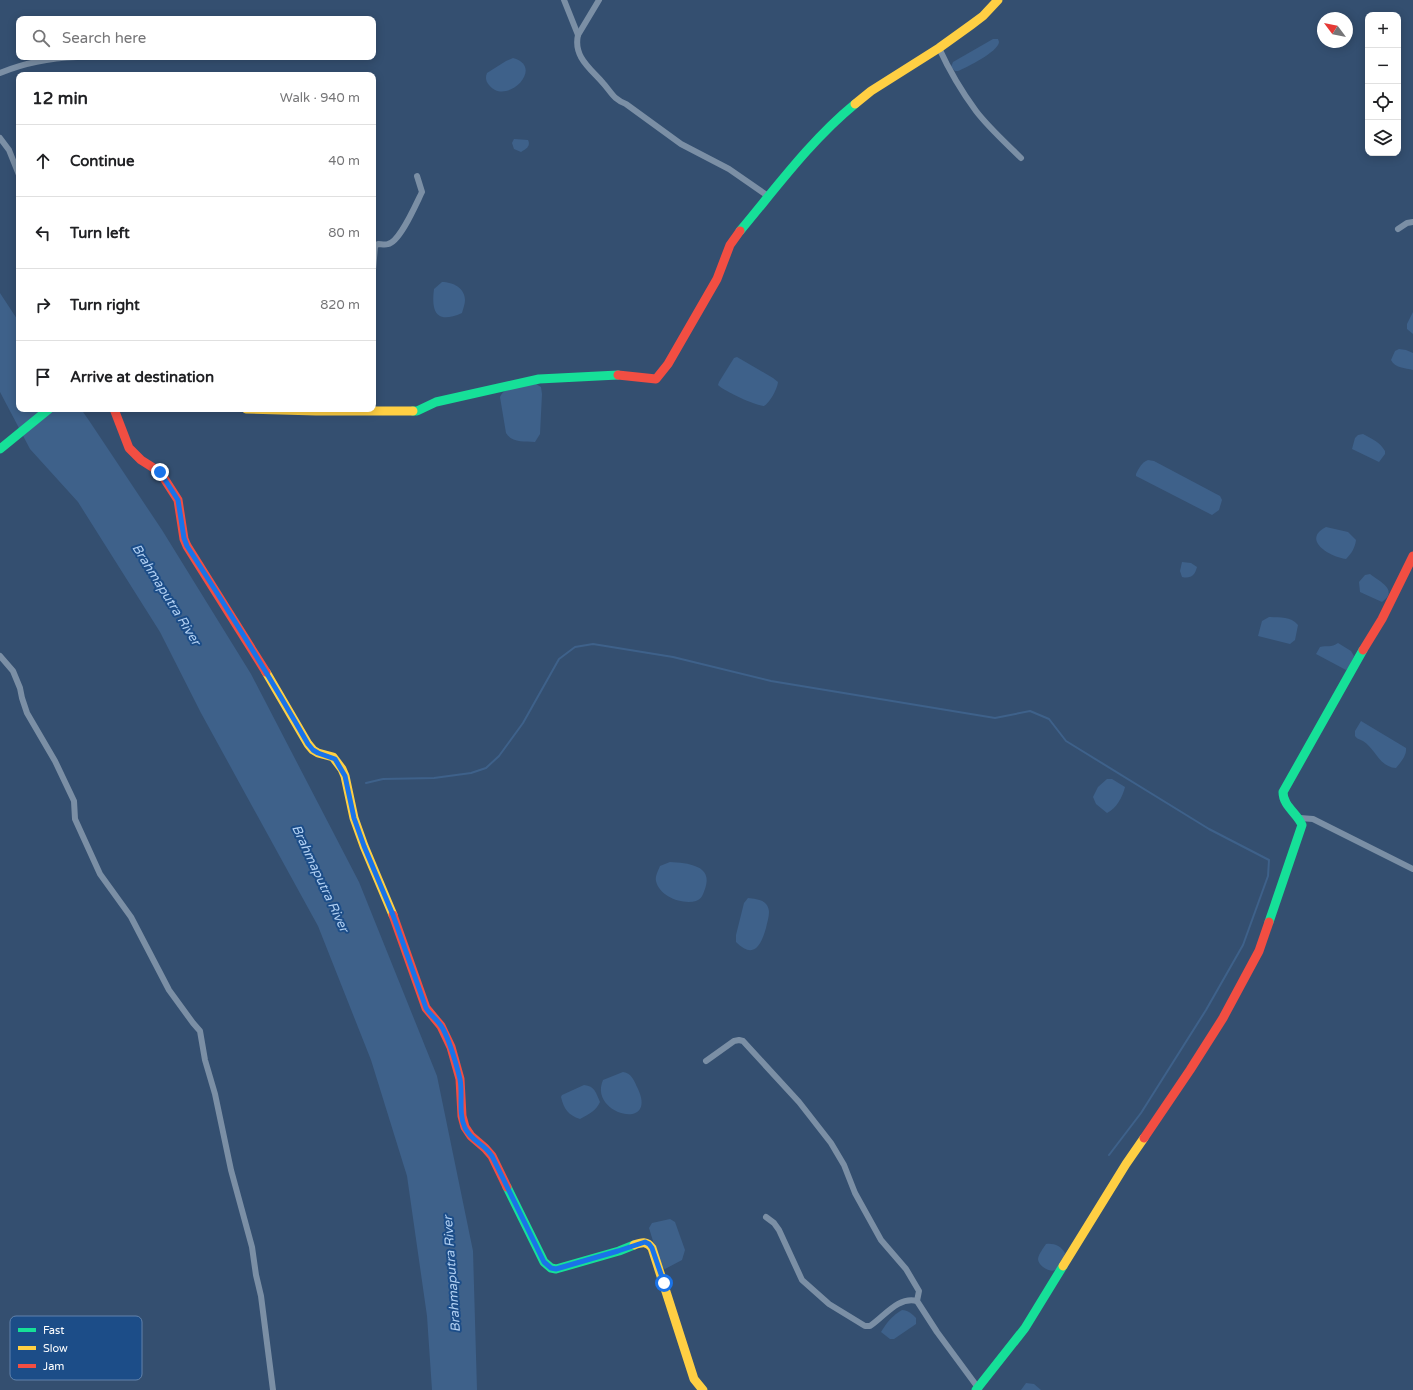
<!DOCTYPE html>
<html lang="en">
<head>
<meta charset="utf-8">
<style>
  :root { --surface:#fff; --page:#f2f2f2; --text:#202124; --muted:#757577; --line:#e0e0e0 }
  body { margin:0; font-family:"Varela Round",sans-serif; background:var(--page); color:var(--text) }
  .controls { position:absolute; right:12px; top:12px; display:grid; overflow:hidden; border-radius:8px; box-shadow:0 2px 10px #0003 }
  .controls button { width:36px; height:36px; display:grid; place-items:center; padding:0; border:0; border-bottom:1px solid var(--line); background:var(--surface); color:var(--text); font:20px sans-serif }
  .compass { position:absolute; left:1317px; top:12px; width:36px; height:36px; border-radius:50%; background:var(--surface); box-shadow:0 2px 10px #0003; rotate:302deg }
  .stop { position:absolute; width:12px; height:12px; margin:-9px; border:3px solid #1a73e8; border-radius:50%; background:#fff }
  .stop.end { background:#1a73e8; border-color:#fff; box-shadow:0 1px 4px #0008 }
  .list { margin:0; padding:0; list-style:none }
  h2 { display:flex; justify-content:space-between; align-items:center; height:52px; margin:0; padding:0 16px; font-size:17px }
  h2 small { font-size:13px; font-weight:400; color:var(--muted) }
  .list li { display:grid; grid-template-columns:26px 1fr auto; gap:12px; align-items:center; box-sizing:border-box; height:72px; padding:0 16px; border-top:1px solid var(--line) }
  .list b { display:block; font-size:15px; white-space:nowrap }
  .list em { font-size:13px; font-style:normal; color:var(--muted) }
  .icon { flex:none; width:22px; height:22px; fill:none; stroke:currentColor; stroke-width:2; stroke-linecap:round; stroke-linejoin:round }
  .map { position:relative; flex:none; width:1413px; height:1390px; overflow:hidden }
  .search { position:absolute; background:var(--surface); box-shadow:0 2px 10px #0003; left:16px; top:16px; width:360px; height:44px; display:flex; align-items:center; gap:10px; box-sizing:border-box; padding:0 14px; border-radius:8px; color:var(--muted); font-size:15px }
  .panel { position:absolute; background:var(--surface); box-shadow:0 2px 10px #0003; left:16px; top:72px; width:360px; height:340px; border-radius:8px }
  .map>svg:first-child { display:block }
  .water { fill:#3e618a }
  .lines { fill:none; stroke-linecap:round; stroke-linejoin:round }
  .stream { stroke:#3e618a; stroke-width:2 }
  .street { stroke:#7b8fa5; stroke-width:6 }
  .fast { stroke:#16e098; stroke-width:9 }
  .slow { stroke:#ffcf43; stroke-width:9 }
  .jam { stroke:#f24e42; stroke-width:9 }
  .route { stroke:#1a73e8; stroke-width:5 }
  .labels { text-anchor:middle; stroke-width:4; stroke-linejoin:round; paint-order:stroke }
  .water-label { font-size:13px; font-style:italic; fill:#b1d0f3; stroke:#1c4d88 }
  .key { fill:#1c4d88; stroke:#6082ac; stroke-width:1 }
  .key-label { font-size:11px; fill:#fff }
</style>
</head>
<body>
<div class="map">
<svg width="1413" height="1390" viewBox="0 0 1413 1390">
  <rect width="100%" height="100%" fill="#344f70"/>
  <g class="water">
    <path d="M993,39H998L999,42C998,52 967,67 958,71H955L951,67L953,62Z"/>
    <path d="M513,58C546,67 506,107 489,85C486,81 485,78 487,73L506,61Z"/>
    <path d="M514,139L528,140C531,146 526,149 521,152L514,149L512,143Z"/>
    <path d="M442,282C453,282 465,288 465,300C465,304 463,309 462,313C437,324 431,313 434,289Z"/>
    <polygon points="0,293 19,322 19,409 81,409 90,422 162,530 251,674 359,882 437,1076 473,1251 477,1390 432,1390 427,1316 407,1176 371,1060 318,926 201,713 160,632 78,502 30,449 0,392"/>
    <polygon points="1413,312 1413,334 1407,329 1407,324"/>
    <path d="M1399,349L1406,350L1413,353V370C1405,368 1395,368 1391,360L1395,351Z"/>
    <path d="M737,357L773,378L778,382C777,390 770,402 764,406C756,406 724,391 718,385L719,382L734,358Z"/>
    <path d="M536,384L541,387L542,394L540,434L535,442C524,441 512,443 506,433L500,397C504,386 525,386 536,384Z"/>
    <path d="M1363,434C1372,439 1380,442 1385,451V454L1379,462L1352,449L1355,438L1358,435Z"/>
    <path d="M1148,460L1154,461L1220,496L1222,500L1219,510L1212,515L1136,476V474C1139,468 1142,462 1148,460Z"/>
    <path d="M1326,527L1348,532L1356,540C1355,548 1351,554 1346,559C1330,557 1301,540 1326,527Z"/>
    <path d="M1182,562L1191,563L1197,567C1195,575 1191,579 1182,577L1180,571Z"/>
    <path d="M1370,574C1380,582 1399,590 1382,602L1360,592L1359,582L1365,575Z"/>
    <path d="M1269,617C1280,618 1290,616 1298,625L1295,640L1290,644L1258,636L1262,621Z"/>
    <path d="M1338,643L1351,651L1354,656L1349,668L1346,670L1316,654L1320,647C1327,645 1331,648 1338,643Z"/>
    <path d="M1361,721L1406,748C1407,755 1401,762 1396,768C1379,767 1375,748 1363,741C1360,739 1358,740 1355,736V731Z"/>
    <path d="M1107,779H1112L1125,787C1123,796 1116,809 1107,813L1096,804L1093,797L1098,787Z"/>
    <path d="M670,862C687,863 714,865 705,889C703,894 702,899 696,901C682,905 659,896 656,881C655,876 658,871 660,866Z"/>
    <path d="M748,898C754,899 762,899 766,904C768,906 769,910 769,912C769,917 767,923 766,928C761,945 754,960 736,942V935L744,903Z"/>
    <path d="M623,1072C632,1073 634,1081 638,1089C658,1132 588,1114 603,1080Z"/>
    <path d="M584,1085C595,1086 596,1093 600,1102C596,1111 589,1114 580,1119C568,1115 564,1109 561,1097L562,1095Z"/>
    <polygon points="670,1219 675,1222 685,1250 682,1260 665,1269 661,1267 649,1228 652,1223"/>
    <path d="M1046,1244C1054,1243 1061,1246 1065,1253C1064,1259 1061,1267 1055,1270C1049,1273 1038,1265 1038,1259C1039,1253 1043,1249 1046,1244Z"/>
    <path d="M902,1310C908,1310 912,1314 916,1318V1324L894,1339H890L881,1332C887,1322 892,1316 902,1310Z"/>
    <polygon points="1026,1383 1034,1384 1041,1390 1021,1390"/>
  </g>
  <g class="lines">
    <polyline class="stream" points="366,783 383,779 434,778 471,773 486,768 499,756 523,723 559,659 575,647 593,644 673,657 771,681 995,718 1030,711 1049,719 1066,741 1209,829 1269,860 1268,876 1243,945 1206,1010 1141,1113 1109,1155"/>
    <g class="street">
      <polyline points="564,0 578,35"/>
      <path d="M599,0L578,35C573,57 591,69 603,83C612,93 613,99 626,104L681,144L729,169L768,196"/>
      <path d="M939,48C949,70 962,92 976,111C989,128 1006,143 1021,158"/>
      <path d="M0,73C24,63 50,58 77,57"/>
      <polyline points="0,138 9,150 19,175"/>
      <polyline points="1398,229 1407,223 1413,222"/>
      <path d="M373,270L375,246L378,244C381,244 385,245 388,244C400,242 416,204 422,192L417,176"/>
      <polyline points="0,656 13,671 20,688 22,698 27,713 55,761 74,801 75,819 100,874 131,917 169,990 193,1023 200,1031 205,1060 215,1094 231,1170 252,1247 256,1275 261,1296 273,1390"/>
      <polyline points="1300,818 1313,819 1413,869"/>
      <polyline points="706,1061 734,1041 739,1040 743,1041 799,1102 831,1143 844,1165 855,1193 881,1240 906,1269 919,1291 917,1301 937,1332 979,1389"/>
      <path d="M766,1217L774,1223L779,1230L802,1280L829,1304L865,1326H870C884,1317 898,1296 917,1301"/>
    </g>
    <g class="fast">
      <path d="M740,231C776,188 811,140 855,104"/>
      <polyline points="413,411 417,411 436,402 539,379 618,375"/>
      <polyline points="0,449 49,409"/>
      <path d="M1269,922L1302,825C1297,813 1283,806 1283,792L1363,650"/>
      <polyline points="507,1187 544,1262 551,1268 556,1269 619,1251 634,1245"/>
      <polyline points="976,1390 1025,1328 1063,1266"/>
    </g>
    <g class="slow">
      <polyline points="855,104 871,91 939,48 971,25 983,16 998,0"/>
      <polyline points="246,409 316,411 413,411"/>
      <polyline points="266,672 308,744 313,750 318,753 333,757 342,769 345,776 354,818 364,846 393,915"/>
      <path d="M634,1245C642,1242 647,1241 652,1248L694,1379L703,1390"/>
      <polyline points="1063,1266 1126,1164 1144,1138"/>
    </g>
    <g class="jam">
      <polyline points="618,375 656,379 668,364 717,279 730,245 740,231"/>
      <polyline points="114,409 129,448 141,460 160,472 178,500 184,539 187,546 266,672"/>
      <polyline points="1363,650 1382,619 1413,556"/>
      <polyline points="393,915 426,1008 441,1026 451,1047 460,1079 462,1116 465,1127 471,1136 485,1148 492,1156 507,1187"/>
      <polyline points="1144,1138 1190,1070 1223,1018 1259,951 1269,922"/>
    </g>
  </g>
  <g class="lines">
    <path class="route" d="M160,472L178,500L184,538L187,546C229,611 270,677 308,744L313,750L318,753L335,759L345,776L354,818L364,846L393,915L426,1008C431,1016 439,1021 443,1029C451,1044 456,1063 460,1079C463,1095 458,1113 465,1128C473,1143 483,1142 492,1156L544,1262L551,1268L556,1269L618,1251L645,1242L649,1244L652,1248L664,1283"/>
  </g>
  <g class="labels">
    <g class="water-label">
      <text transform="translate(167 594) rotate(58)" y="5">Brahmaputra River</text>
      <text transform="translate(321 878) rotate(65)" y="5">Brahmaputra River</text>
      <text transform="translate(451 1274) rotate(-94)" y="5">Brahmaputra River</text>
    </g>
  </g>
  <rect x="10" y="1316" width="132" height="64" rx="6" class="key"/>
  <rect x="18" y="1328" width="18" height="4" fill="#16e098"/>
  <rect x="18" y="1346" width="18" height="4" fill="#ffcf43"/>
  <rect x="18" y="1364" width="18" height="4" fill="#f24e42"/>
  <g class="key-label">
    <text x="43" y="1334">Fast</text>
    <text x="43" y="1352">Slow</text>
    <text x="43" y="1370">Jam</text>
  </g>
</svg>
<div class="controls">
<button>+</button>
<button>−</button>
<button><svg class="icon" aria-label="locate" viewBox="0 0 24 24"><circle cx="12" cy="12" r="6"/><path d="M12 2v4M12 18v4M2 12h4M18 12h4"/></svg></button>
<button><svg class="icon" aria-label="layers" viewBox="0 0 24 24"><path d="M12 4l9 5-9 5-9-5zM3 14l9 5 9-5"/></svg></button>
</div>
<svg class="compass" viewBox="-18 -18 36 36"><path d="M0-13l5 13h-10z" fill="#e53935"/><path d="M0 13l5-13h-10z" fill="#757577"/></svg>
<div class="stop" style="left:664px;top:1283px"></div>
<div class="stop end" style="left:160px;top:472px"></div>
<div class="search"><svg class="icon" aria-label="search" viewBox="0 0 24 24"><circle cx="10" cy="10" r="6"/><path d="M15 15l6 6"/></svg>Search here</div>
<section class="panel">
<h2>12 min<small>Walk · 940 m</small></h2>
<ul class="list">
<li><svg class="icon" aria-label="ahead" viewBox="0 0 24 24"><path d="M12 20V5M6 11l6-6 6 6"/></svg><div><b>Continue</b></div><em>40 m</em></li>
<li><svg class="icon" aria-label="left" viewBox="0 0 24 24"><path d="M17 20v-9H6M10 6l-5 5 5 5"/></svg><div><b>Turn left</b></div><em>80 m</em></li>
<li><svg class="icon" aria-label="right" viewBox="0 0 24 24"><path d="M7 20v-9h11M14 6l5 5-5 5"/></svg><div><b>Turn right</b></div><em>820 m</em></li>
<li><svg class="icon" aria-label="arrive" viewBox="0 0 24 24"><path d="M6 21V4h12l-3 4 3 4H6"/></svg><div><b>Arrive at destination</b></div></li>
</ul>
</section>
</div>
</body>
</html>
